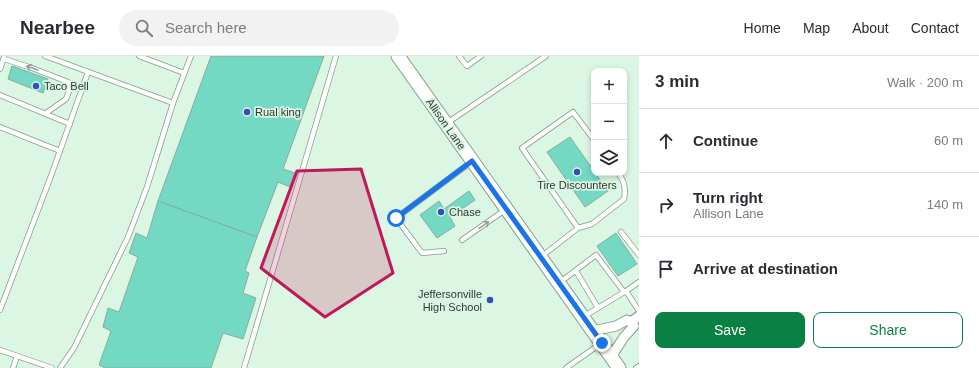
<!DOCTYPE html>
<html lang="en">
<head>
<meta charset="utf-8">
<style>
  :root { --surface:#fff; --page:#f2f2f3; --text:#2b2b33; --muted:#7c7c81; --line:#e1e1e2; --accent:#0b8043 }
  body { margin:0; font-family:Helvetica,sans-serif; background:var(--page); color:var(--text) }
  .controls { position:absolute; right:12px; top:12px; display:grid; overflow:hidden; border-radius:8px; box-shadow:0 2px 6px #0003 }
  .controls button { width:36px; height:36px; display:grid; place-items:center; padding:0; border:0; border-bottom:1px solid var(--line); background:var(--surface); color:var(--text); font:20px sans-serif }
  .stop { position:absolute; width:12px; height:12px; margin:-9px; border:3px solid #1a73e8; border-radius:50%; background:#fff }
  .stop.end { background:#1a73e8; border-color:#fff; box-shadow:0 1px 4px #0008 }
  .list { margin:0; padding:0; list-style:none }
  h2 { display:flex; justify-content:space-between; align-items:center; height:52px; margin:0; padding:0 16px; font-size:17px }
  h2 small { font-size:13px; font-weight:400; color:var(--muted) }
  .list li { display:grid; grid-template-columns:26px 1fr auto; gap:12px; align-items:center; box-sizing:border-box; height:64px; padding:0 16px; border-top:1px solid var(--line) }
  .list b { display:block; font-size:15px; white-space:nowrap }
  .list p { margin:0; font-size:13px; white-space:nowrap; color:var(--muted) }
  .list em { font-size:13px; font-style:normal; color:var(--muted) }
  .actions { display:flex; gap:8px; padding:12px 16px }
  .actions a { flex:1; padding:9px 0; border:1px solid var(--accent); border-radius:8px; text-align:center; font-size:14px; color:var(--accent) }
  .actions .main { background:var(--accent); color:#fff }
  .icon { flex:none; width:22px; height:22px; fill:none; stroke:currentColor; stroke-width:2; stroke-linecap:round; stroke-linejoin:round }
  .map { position:relative; flex:none; width:639px; height:312px; overflow:hidden }
  header { display:flex; align-items:center; gap:24px; box-sizing:border-box; height:56px; padding:0 20px; background:var(--surface); border-bottom:1px solid var(--line) }
  header strong { font-size:19px }
  nav { display:flex; gap:22px; margin-inline-start:auto; font-size:14px }
  .search { width:280px; height:36px; background:var(--page); display:flex; align-items:center; gap:10px; box-sizing:border-box; padding:0 14px; border-radius:22px; color:var(--muted); font-size:15px }
  main { display:flex }
  aside { flex:1; background:var(--surface) }
  .map>svg:first-child { display:block }
  .building { fill:#73d9c2; stroke:#89aaa1 }
  .lines { fill:none; stroke-linecap:round; stroke-linejoin:round }
  .lane-casing { stroke:#849d8b; stroke-width:6 }
  .street-casing { stroke:#849d8b; stroke-width:11 }
  .secondary-casing { stroke:#849d8b; stroke-width:15 }
  .lane { stroke:#fff; stroke-width:4.5 }
  .street { stroke:#fff; stroke-width:9 }
  .secondary { stroke:#fff; stroke-width:13 }
  .oneway { stroke:#979c98 }
  .route { stroke:#1a73e8; stroke-width:5 }
  .marked { fill:#c2185b; fill-opacity:0.2; stroke:#c2185b; stroke-width:3; stroke-linejoin:round }
  .poi-dot { fill:#374cbf; stroke:#dbf6e2; stroke-width:1.5 }
  .labels { text-anchor:middle; stroke-width:3.5; stroke-linejoin:round; paint-order:stroke }
  .poi-label { font-size:11px; fill:#2f3932; stroke:#dbf6e2; text-anchor:start }
  .street-label { font-size:11px; fill:#2f3932; stroke:#dbf6e2 }
</style>
</head>
<body>
<header>
<strong>Nearbee</strong>
<div class="search"><svg class="icon" aria-label="search" viewBox="0 0 24 24"><circle cx="10" cy="10" r="6"/><path d="M15 15l6 6"/></svg>Search here</div>
<nav><a>Home</a><a>Map</a><a>About</a><a>Contact</a></nav>
</header>
<main>
<div class="map">
<svg width="639" height="312" viewBox="0 0 639 312">
  <rect width="100%" height="100%" fill="#dbf6e2"/>
  <g class="building">
    <polygon points="211,0 324,0 283,113 295,117 290,131 278,126 257,181 158,145"/>
    <polygon points="12,10 48,23 43,37 8,23"/>
    <polygon points="570,81 608,135 585,151 547,96"/>
    <polygon points="469,135 475,144 450,161 455,170 437,182 420,159 439,145 444,153"/>
    <polygon points="158,145 257,181 245,215 249,217 243,237 256,242 243,283 223,277 211,312 105,312 99,309 111,275 103,271 108,252 119,256 138,201 129,197 136,177 147,182"/>
    <polygon points="616,177 637,208 618,220 597,190"/>
  </g>
  <g class="lines">
    <g class="lane-casing">
      <g id="lane">
        <polyline points="45,0 173,47"/>
        <polyline points="139,0 184,17"/>
        <polyline points="459,0 467,10 481,0"/>
        <polyline points="4,3 32,12 68,26 70,33 66,43 46,57"/>
        <polyline points="0,13 4,1"/>
        <polyline points="0,39 70,68"/>
        <polyline points="447,67 546,0"/>
        <polyline points="0,71 60,95"/>
        <polyline points="578,172 522,92 573,56 594,84"/>
        <polyline points="621,176 639,199"/>
        <polyline points="462,184 505,154"/>
        <polyline points="444,195 422,197 396,162 471,106"/>
        <path d="M542,200L578,172L592,168L624,143C626,133 625,125 618,117"/>
        <polyline points="576,215 598,252"/>
        <polyline points="639,226 626,235 639,255"/>
        <polyline points="559,227 596,199 624,236"/>
        <polyline points="0,254 51,120 88,16"/>
        <polyline points="583,261 626,235"/>
        <polyline points="0,294 52,312"/>
        <polyline points="13,312 17,300"/>
        <polyline points="60,312 74,292 128,181 147,131 173,47 191,0"/>
        <path d="M244,312C275,208 305,104 336,0"/>
        <polyline points="566,312 600,288"/>
        <polyline points="636,312 639,310"/>
      </g>
    </g>
    <g class="street-casing">
      <g id="street">
        <polyline points="593,275 616,270 627,264 631,266 639,260"/>
        <polyline points="611,301 624,281 634,270 631,266"/>
      </g>
    </g>
    <g class="secondary-casing">
      <polyline id="secondary" points="398,0 619,312"/>
    </g>
    <use href="#lane" class="lane"/>
    <use href="#street" class="street"/>
    <use href="#secondary" class="secondary"/>
  </g>
  <defs><path id="oneway-shaft" d="M-6 0H5M1.5-3L5.5 0L1.5 3" fill="none" stroke-width="1.6" stroke-linecap="round" stroke-linejoin="round"/></defs>
  <g class="oneway">
    <use href="#oneway-shaft" transform="translate(32 12) rotate(-160)"/>
    <use href="#oneway-shaft" transform="translate(484 169) rotate(-35)"/>
  </g>
  <g class="lines">
    <polyline class="route" points="396,162 472,105 602,287"/>
  </g>
  <path class="marked" d="M361,113L393,217L325,261L261,212L297,115Z"/>
  <g class="poi-dot">
    <circle cx="36" cy="30" r="4"/>
    <circle cx="247" cy="56" r="4"/>
    <circle cx="577" cy="116" r="4"/>
    <circle cx="441" cy="156" r="4"/>
    <circle cx="490" cy="244" r="4"/>
  </g>
  <g class="labels">
    <g class="poi-label">
      <text x="44" y="34">Taco Bell</text>
      <text x="255" y="60">Rual king</text>
      <text x="577" y="133" text-anchor="middle">Tire Discounters</text>
      <text x="449" y="160">Chase</text>
      <text x="482" y="242" text-anchor="end">Jeffersonville<tspan x="482" dy="13">High School</tspan></text>
    </g>
    <g class="street-label">
      <text transform="translate(446 68) rotate(55)" y="4">Allison Lane</text>
    </g>
  </g>
</svg>
<div class="controls">
<button>+</button>
<button>−</button>
<button><svg class="icon" aria-label="layers" viewBox="0 0 24 24"><path d="M12 4l9 5-9 5-9-5zM3 14l9 5 9-5"/></svg></button>
</div>
<div class="stop" style="left:396px;top:162px"></div>
<div class="stop end" style="left:602px;top:287px"></div>
</div>
<aside>
<h2>3 min<small>Walk · 200 m</small></h2>
<ul class="list">
<li><svg class="icon" aria-label="ahead" viewBox="0 0 24 24"><path d="M12 20V5M6 11l6-6 6 6"/></svg><div><b>Continue</b></div><em>60 m</em></li>
<li><svg class="icon" aria-label="right" viewBox="0 0 24 24"><path d="M7 20v-9h11M14 6l5 5-5 5"/></svg><div><b>Turn right</b><p>Allison Lane</p></div><em>140 m</em></li>
<li><svg class="icon" aria-label="arrive" viewBox="0 0 24 24"><path d="M6 21V4h12l-3 4 3 4H6"/></svg><div><b>Arrive at destination</b></div></li>
</ul>
<div class="actions"><a class="main">Save</a><a>Share</a></div>
</aside>
</main>
</body>
</html>
